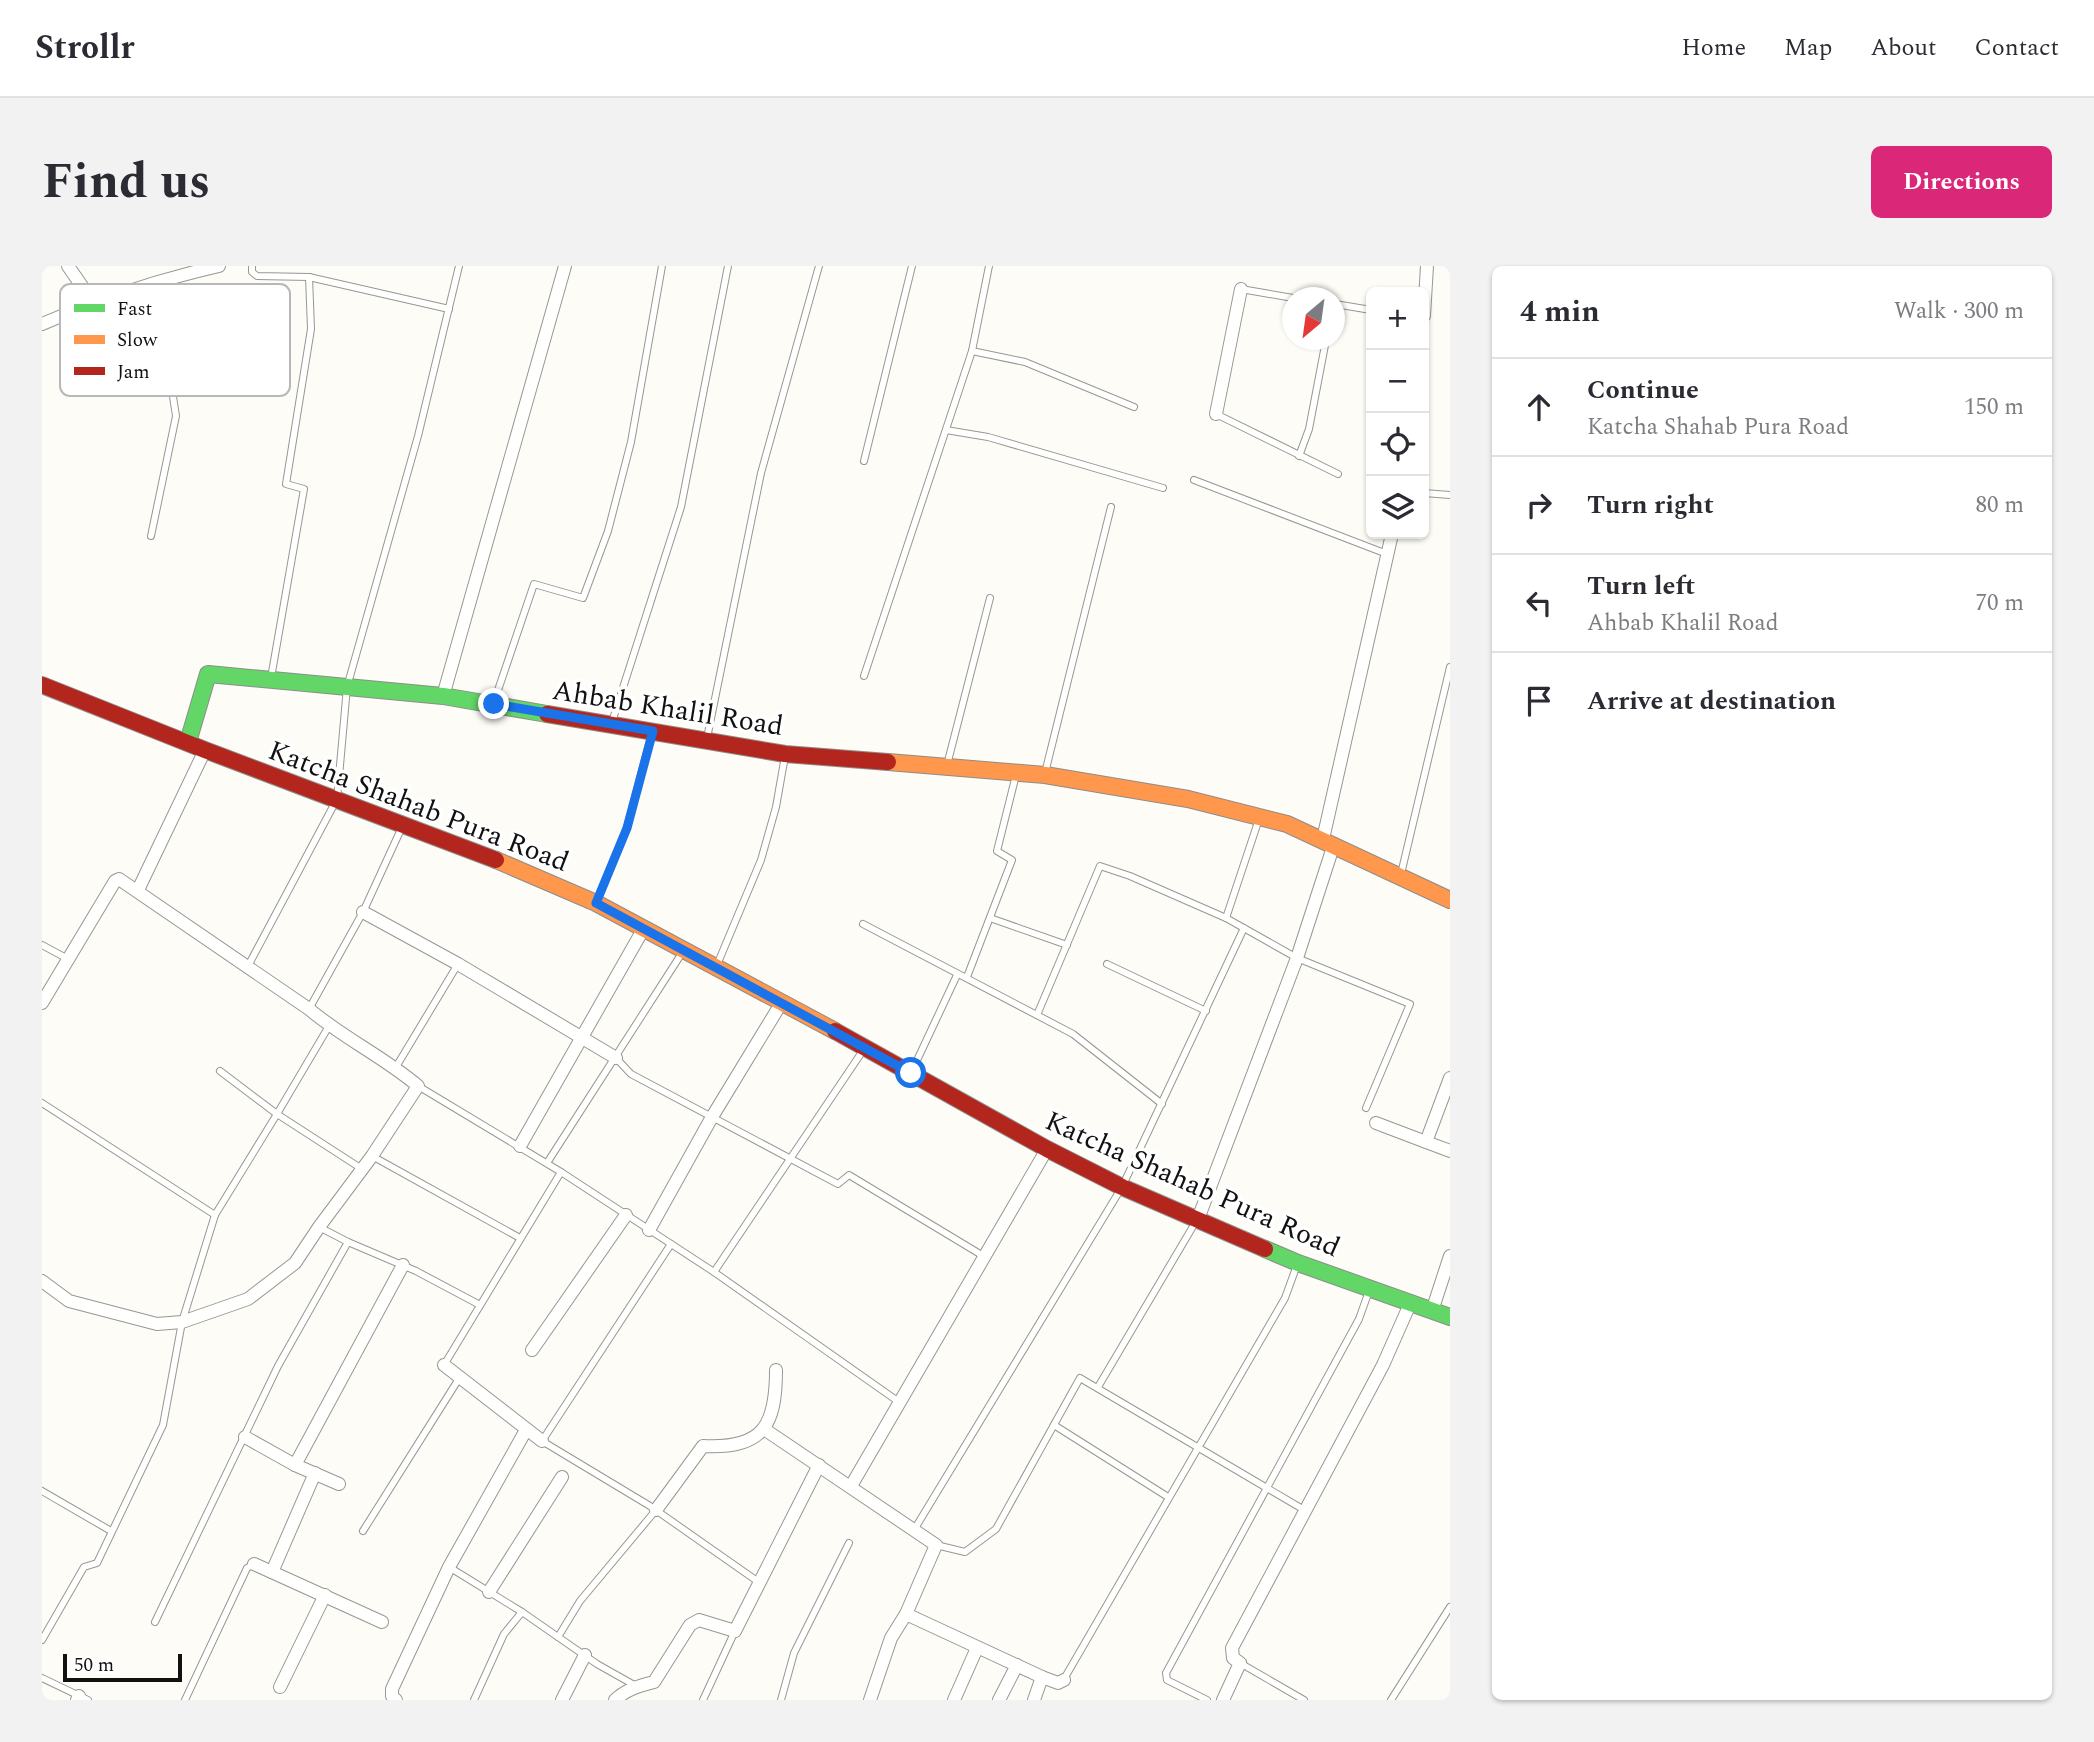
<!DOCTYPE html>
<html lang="en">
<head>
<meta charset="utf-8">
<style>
  :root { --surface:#fff; --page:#f2f2f3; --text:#2b2b33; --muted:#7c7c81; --line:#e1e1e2; --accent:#db2777 }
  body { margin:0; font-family:Spectral,serif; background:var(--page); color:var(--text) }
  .controls { position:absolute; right:21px; top:21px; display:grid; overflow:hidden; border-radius:10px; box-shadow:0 2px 5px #0004 }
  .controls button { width:63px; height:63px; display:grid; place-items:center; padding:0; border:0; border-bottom:2px solid var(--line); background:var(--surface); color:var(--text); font:35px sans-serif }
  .compass { position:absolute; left:1240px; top:21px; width:63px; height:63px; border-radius:50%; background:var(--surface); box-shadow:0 2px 5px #0004; rotate:209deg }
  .scale { position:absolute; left:21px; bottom:18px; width:119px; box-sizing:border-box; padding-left:7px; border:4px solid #111; border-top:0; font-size:19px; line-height:24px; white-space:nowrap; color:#111; -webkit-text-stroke:5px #fff; paint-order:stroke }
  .stop { position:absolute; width:21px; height:21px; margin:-16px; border:5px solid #1a73e8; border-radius:50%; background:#fff }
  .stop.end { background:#1a73e8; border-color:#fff; box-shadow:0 2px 7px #0008 }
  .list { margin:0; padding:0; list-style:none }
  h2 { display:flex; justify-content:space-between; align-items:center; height:91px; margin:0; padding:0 28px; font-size:30px }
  h2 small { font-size:23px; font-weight:400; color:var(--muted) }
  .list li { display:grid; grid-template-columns:46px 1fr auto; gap:21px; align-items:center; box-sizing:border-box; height:98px; padding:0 28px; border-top:2px solid var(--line) }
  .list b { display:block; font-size:26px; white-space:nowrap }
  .list p { margin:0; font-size:23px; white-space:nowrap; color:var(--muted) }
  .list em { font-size:23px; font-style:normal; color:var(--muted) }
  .icon { flex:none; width:38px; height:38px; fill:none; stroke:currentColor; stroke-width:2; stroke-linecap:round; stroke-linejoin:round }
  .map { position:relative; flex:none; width:1408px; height:1434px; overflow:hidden; border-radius:10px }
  header { display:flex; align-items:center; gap:42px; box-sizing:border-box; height:98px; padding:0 35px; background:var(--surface); border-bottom:2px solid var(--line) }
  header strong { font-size:33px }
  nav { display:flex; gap:38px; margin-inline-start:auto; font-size:24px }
  .intro { display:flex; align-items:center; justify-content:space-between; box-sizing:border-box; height:168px; padding:0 42px }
  h1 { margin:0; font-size:49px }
  .button { padding:18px 32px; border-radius:10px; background:var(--accent); color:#fff; font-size:24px; font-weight:700 }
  main { display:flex; gap:42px; padding:0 42px }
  aside { flex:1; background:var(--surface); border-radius:10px; box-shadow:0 2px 5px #0004 }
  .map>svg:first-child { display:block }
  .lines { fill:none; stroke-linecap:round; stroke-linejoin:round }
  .lane-casing { stroke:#979795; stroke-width:8 }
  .street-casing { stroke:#979795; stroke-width:14 }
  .fast-casing { stroke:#8e8d8b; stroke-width:18 }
  .slow-casing { stroke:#8e8d8b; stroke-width:18 }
  .jam-casing { stroke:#8e8d8b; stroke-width:18 }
  .lane { stroke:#fffffe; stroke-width:6 }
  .street { stroke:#fffffe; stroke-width:12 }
  .fast { stroke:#63d668; stroke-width:16 }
  .slow { stroke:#ff974d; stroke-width:16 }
  .jam { stroke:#b3261e; stroke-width:16 }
  .route { stroke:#1a73e8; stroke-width:9 }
  .labels { text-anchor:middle; stroke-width:7; stroke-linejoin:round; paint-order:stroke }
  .street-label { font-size:28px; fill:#111; stroke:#fff }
  .key { fill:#fff; stroke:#b8b8b8; stroke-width:2 }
  .key-label { font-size:19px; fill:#111 }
</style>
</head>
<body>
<header>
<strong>Strollr</strong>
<nav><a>Home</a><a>Map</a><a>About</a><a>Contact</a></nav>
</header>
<div class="intro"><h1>Find us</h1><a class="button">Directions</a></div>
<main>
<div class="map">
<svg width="1408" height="1434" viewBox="0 0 1408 1434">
  <rect width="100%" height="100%" fill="#fdfcf7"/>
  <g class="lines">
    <g class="lane-casing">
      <g id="lane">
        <polyline points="210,0 210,6 215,10 267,11 407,43"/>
        <polyline points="1199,23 1251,32"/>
        <polyline points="1293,38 1329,44"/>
        <polyline points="930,85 983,96 1092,141"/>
        <polyline points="1174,148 1296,208"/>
        <polyline points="904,164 946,171 1121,222"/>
        <polyline points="1257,190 1267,163 1284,74"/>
        <polyline points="822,195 870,0"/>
        <polyline points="1152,214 1345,288"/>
        <polyline points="1382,227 1408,229"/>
        <polyline points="109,270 134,150 125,92 119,16"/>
        <polyline points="822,410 930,85 947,0"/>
        <polyline points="229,412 262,223 244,218 269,63 267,11"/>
        <polyline points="452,436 492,318 541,332 566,265 589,176 620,0"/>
        <polyline points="570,456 639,241 686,0"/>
        <polyline points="665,472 719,207 777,0"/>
        <polyline points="905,499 948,332"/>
        <polyline points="1003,507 1069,241"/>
        <polyline points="1217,553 1184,652 1255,692 1368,738 1324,842"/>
        <polyline points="1359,608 1408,401"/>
        <polyline points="555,635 585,562 609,470"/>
        <polyline points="948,652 1025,679"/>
        <polyline points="821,658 1031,768 1120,838"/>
        <polyline points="0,679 26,693"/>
        <polyline points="1065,698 1164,745"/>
        <polyline points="675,699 719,594 734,541 743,490"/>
        <polyline points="205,702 295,533 305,421 376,170 417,0"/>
        <polyline points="925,711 970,594 955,585 974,509"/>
        <polyline points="267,743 321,646 360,561"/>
        <polyline points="995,749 1058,600 1088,610 1184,652"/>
        <polyline points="574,792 589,808 796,918 807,909 943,991"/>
        <polyline points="354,801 416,698"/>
        <polyline points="178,805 235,848 320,903"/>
        <polyline points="870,805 915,709"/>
        <polyline points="376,820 519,906 672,1006 857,1136"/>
        <polyline points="0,837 173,949"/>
        <polyline points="330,890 478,972"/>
        <polyline points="505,897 640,687"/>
        <polyline points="277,961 306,976 374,1005 438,1039"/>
        <polyline points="629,978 500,1175 608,1240 718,1317"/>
        <polyline points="672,1006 822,783"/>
        <polyline points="402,1099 519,906"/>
        <polyline points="1056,1121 1153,957"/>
        <polyline points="1012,1159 1126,1231"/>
        <polyline points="0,1225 69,1265"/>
        <polyline points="872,1264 1080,921 1202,662"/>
        <polyline points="321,1265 418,1111"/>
        <polyline points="894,1279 923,1286 954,1263 1038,1112 1264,1245"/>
        <polyline points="407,1301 480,1346 555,1398 594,1420"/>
        <polyline points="113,1356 236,1100 306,976"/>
        <polyline points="516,1371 538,1335 614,1244"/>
        <polyline points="0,1374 42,1301 55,1297 121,1159 140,1056 173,949 235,848 287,760"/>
        <polyline points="1198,1397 1262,1434"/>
        <polyline points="0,1412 46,1434"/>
        <polyline points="1022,1413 1243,1032 1255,999"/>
        <polyline points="143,1434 205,1302 212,1298"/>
        <polyline points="432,1434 462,1368 480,1346"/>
        <polyline points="661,1434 693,1365"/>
        <polyline points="739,1434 752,1387 807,1277"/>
        <polyline points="1165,1434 1125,1414 1124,1407 1317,1053 1327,1025"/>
        <polyline points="1349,1434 1408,1341"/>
      </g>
    </g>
    <g class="street-casing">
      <g id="street">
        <polyline points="26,0 51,36"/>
        <polyline points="1382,50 1385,0"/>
        <path d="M0,58C58,33 116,14 177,0"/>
        <polyline points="1174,148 1199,23"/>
        <polyline points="401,430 523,0"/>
        <polyline points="1281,573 1350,268"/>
        <polyline points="96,624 163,484"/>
        <polyline points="321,646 416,698 574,792"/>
        <path d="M0,737L73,615L77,613L267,743C301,772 342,791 376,820L330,890L277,961L253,997L206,1033L140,1056L115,1058L27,1035L0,1015"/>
        <polyline points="1408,812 1384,876 1408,885"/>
        <polyline points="1334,857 1384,876"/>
        <polyline points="478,880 602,662"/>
        <polyline points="1156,953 1255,692 1292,578"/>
        <polyline points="607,964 670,851 740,736"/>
        <polyline points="1390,1045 1408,990"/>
        <polyline points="490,1084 584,949"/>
        <polyline points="402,1099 500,1175"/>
        <polyline points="722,1163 894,1279 864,1348 849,1372 828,1434"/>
        <polyline points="203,1171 253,1199 297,1218"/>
        <polyline points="253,1199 361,999"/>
        <polyline points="809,1220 1005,883"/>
        <path d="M614,1244L661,1180C721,1183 734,1160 734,1104"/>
        <polyline points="212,1298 340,1356"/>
        <polyline points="230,1306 273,1207"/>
        <polyline points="447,1326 520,1211"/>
        <polyline points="864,1348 1000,1411 1016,1417 1022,1414"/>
        <polyline points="238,1421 283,1329"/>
        <polyline points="35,1434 37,1430"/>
        <polyline points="354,1434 350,1430 350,1423 407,1301 484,1164"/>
        <polyline points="520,1434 543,1389"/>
        <path d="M573,1434C585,1423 597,1420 612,1416L648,1359L657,1354L693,1365L777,1199"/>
        <polyline points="912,1434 935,1382"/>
        <polyline points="957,1434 975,1399"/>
        <polyline points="992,1434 1000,1411"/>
        <polyline points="1181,1434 1198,1397 1191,1392 1190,1382 1341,1099 1368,1038"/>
      </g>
    </g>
    <g class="fast-casing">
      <g id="fast">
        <polyline points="146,476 166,408 401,430 505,448"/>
        <polyline points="1223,983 1256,997 1408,1051"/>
      </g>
    </g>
    <g class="slow-casing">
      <g id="slow">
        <polyline points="846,496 1003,509 1146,533 1245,558 1408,634"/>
        <polyline points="454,594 554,637 793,765"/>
      </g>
    </g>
    <g class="jam-casing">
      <g id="jam">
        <polyline points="0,419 163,484 454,594"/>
        <polyline points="505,448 743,488 846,496"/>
        <polyline points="793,765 1005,883 1080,921 1223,983"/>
      </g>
    </g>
    <use href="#lane" class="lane"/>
    <use href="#street" class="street"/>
    <use href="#fast" class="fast"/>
    <use href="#slow" class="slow"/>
    <use href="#jam" class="jam"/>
  </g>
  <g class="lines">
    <polyline class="route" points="452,438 611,465 585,562 554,637 869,807"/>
  </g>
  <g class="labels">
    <g class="street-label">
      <text transform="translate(626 441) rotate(9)" y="10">Ahbab Khalil Road</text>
      <text transform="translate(377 539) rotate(21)" y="10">Katcha Shahab Pura Road</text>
      <text transform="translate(1151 917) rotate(24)" y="10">Katcha Shahab Pura Road</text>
    </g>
  </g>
  <rect x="18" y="18" width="230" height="112" rx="10" class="key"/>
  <rect x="32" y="38" width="31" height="8" fill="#63d668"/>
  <rect x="32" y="69" width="31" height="9" fill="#ff974d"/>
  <rect x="32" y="101" width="31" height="8" fill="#b3261e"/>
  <g class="key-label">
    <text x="75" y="49">Fast</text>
    <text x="75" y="80">Slow</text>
    <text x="75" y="112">Jam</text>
  </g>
</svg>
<div class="controls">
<button>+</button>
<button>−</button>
<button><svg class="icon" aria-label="locate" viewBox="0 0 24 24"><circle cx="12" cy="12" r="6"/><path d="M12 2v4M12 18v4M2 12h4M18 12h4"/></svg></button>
<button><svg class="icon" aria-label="layers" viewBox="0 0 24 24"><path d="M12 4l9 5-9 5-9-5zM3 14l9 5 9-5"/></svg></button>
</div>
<svg class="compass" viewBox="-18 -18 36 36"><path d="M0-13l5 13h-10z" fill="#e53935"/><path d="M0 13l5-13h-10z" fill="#7c7c81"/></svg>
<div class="scale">50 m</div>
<div class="stop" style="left:869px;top:807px"></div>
<div class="stop end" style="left:452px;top:438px"></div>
</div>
<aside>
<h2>4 min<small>Walk · 300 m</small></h2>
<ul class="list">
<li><svg class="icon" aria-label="ahead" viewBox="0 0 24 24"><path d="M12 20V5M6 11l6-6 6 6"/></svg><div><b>Continue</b><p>Katcha Shahab Pura Road</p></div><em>150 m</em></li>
<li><svg class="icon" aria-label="right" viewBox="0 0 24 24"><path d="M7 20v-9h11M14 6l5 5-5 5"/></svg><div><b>Turn right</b></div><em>80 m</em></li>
<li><svg class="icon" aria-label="left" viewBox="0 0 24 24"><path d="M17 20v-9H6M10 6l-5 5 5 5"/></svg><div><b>Turn left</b><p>Ahbab Khalil Road</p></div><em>70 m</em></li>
<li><svg class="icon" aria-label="arrive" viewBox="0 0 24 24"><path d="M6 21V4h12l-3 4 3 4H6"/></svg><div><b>Arrive at destination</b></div></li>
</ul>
</aside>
</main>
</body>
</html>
